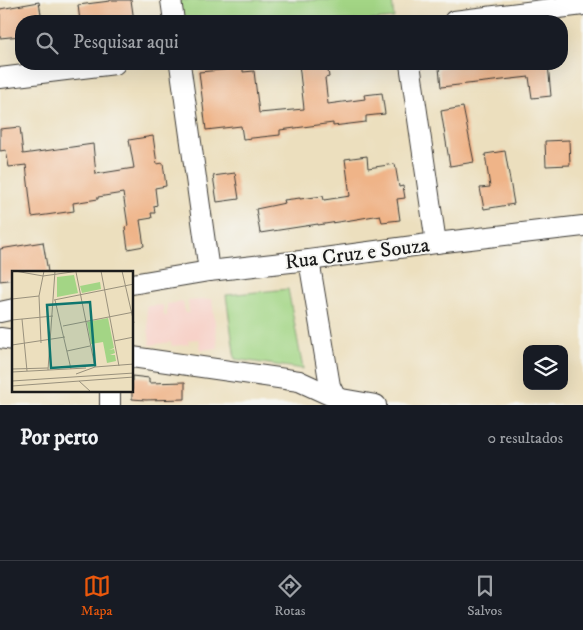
<!DOCTYPE html>
<html lang="pt">
<head>
<meta charset="utf-8">
<style>
  :root { --surface:#171b24; --page:#242831; --text:#f1f3f6; --muted:#9ea1a6; --line:#363941; --accent:#ea580c }
  body { margin:0; font-family:"IM FELL DW Pica",serif; background:var(--page); color:var(--text) }
  .controls { position:absolute; right:15px; bottom:15px; display:grid; overflow:hidden; border-radius:10px; box-shadow:0 5px 20px #0002 }
  .controls button { width:45px; height:45px; display:grid; place-items:center; padding:0; border:0; border-bottom:1px solid var(--line); background:var(--surface); color:var(--text); font:25px sans-serif }
  .list { margin:0; padding:0; list-style:none }
  h2 { display:flex; justify-content:space-between; align-items:center; height:65px; margin:0; padding:0 20px; font-size:21px }
  h2 small { font-size:16px; font-weight:400; color:var(--muted) }
  .icon { flex:none; width:28px; height:28px; fill:none; stroke:currentColor; stroke-width:2; stroke-linecap:round; stroke-linejoin:round }
  .map { position:relative; flex:none; width:583px; height:405px; overflow:hidden }
  .search { position:absolute; background:var(--surface); box-shadow:0 5px 20px #0002; left:15px; right:15px; top:15px; height:55px; display:flex; align-items:center; gap:12px; box-sizing:border-box; padding:0 18px; border-radius:20px; color:var(--muted); font-size:19px }
  .sheet { height:155px; background:var(--surface) }
  nav { display:flex; justify-content:space-around; align-items:center; box-sizing:border-box; height:70px; border-top:1px solid var(--line); background:var(--surface); font-size:14px; color:var(--muted) }
  nav a { display:grid; justify-items:center; gap:2px }
  nav .on { color:var(--accent) }
  .map>svg:first-child { display:block }
  .built { fill:#f7d1c8 }
  .green { fill:#a3d585; stroke:#607850 }
  .building { fill:#efb488 }
  .lines { fill:none; stroke-linecap:round; stroke-linejoin:round }
  .minor-casing { stroke:#3b3934; stroke-width:22 }
  .minor { stroke:#fff; stroke-width:20 }
  .labels { text-anchor:middle; stroke-width:4; stroke-linejoin:round; paint-order:stroke }
  .street-label { font-size:21px; fill:#1c1c1c; stroke:#f6f6f2 }
  .inset-road { fill:none; stroke:#99917d; stroke-width:1 }
  .view { fill:#0f766e; fill-opacity:0.15; stroke:#0f766e; stroke-width:2.5 }
  .inset-edge { fill:none; stroke:#1c1c1c; stroke-width:2.5 }
</style>
</head>
<body>
<div class="map">
<svg width="583" height="405" viewBox="0 0 583 405">
  <rect width="100%" height="100%" fill="#f6f6f2"/>
  <filter id="ink" filterUnits="userSpaceOnUse"><feTurbulence type="fractalNoise" baseFrequency=".02" numOctaves="2"/><feDisplacementMap in="SourceGraphic" scale="10" xChannelSelector="R" yChannelSelector="G"/><feConvolveMatrix kernelMatrix="1 2 1 2 8 2 1 2 1" color-interpolation-filters="sRGB"/></filter>
  <filter id="wash" filterUnits="userSpaceOnUse"><feTurbulence type="fractalNoise" baseFrequency=".0096" numOctaves="4" result="noise"/><feDisplacementMap in="SourceGraphic" scale="20" xChannelSelector="R" yChannelSelector="G"/><feGaussianBlur stdDeviation="1.12" result="paint"/><feColorMatrix in="noise" values="0 0 0 0 0 0 0 0 0 0 0 0 0 0 0 0 0 1.4 0 .05"/><feComposite in="paint" operator="in"/></filter>
  <g filter="url(#wash)">
    <rect width="100%" height="100%" fill="#ecdfbe"/>
    <polygon class="built" points="212,299 218,348 201,350 199,339 188,340 189,344 172,346 171,342 150,345 146,306 163,305 164,316 167,316 167,304 183,302 185,313 189,313 188,301"/>
    <g class="green">
      <polygon points="178,0 392,0 394,18 364,21 180,21"/>
      <polygon points="288,289 303,369 235,359 226,295"/>
    </g>
    <g id="blocks">
      <g class="building">
        <polygon points="110,0 131,0 134,21 80,21 78,5 110,1"/>
        <polygon points="39,2 42,21 21,21 21,36 0,38 0,9"/>
        <polygon points="299,64 327,64 329,77 325,78 328,104 365,99 364,95 382,93 385,114 366,116 366,122 333,126 333,123 280,130 280,135 243,139 241,126 206,130 199,72 243,68 243,72 254,71 259,113 304,109"/>
        <polygon points="465,64 548,64 551,96 532,98 529,77 441,87 439,68 466,65"/>
        <polygon points="463,107 474,162 450,166 441,111"/>
        <polygon points="20,127 23,154 93,144 96,174 134,168 129,140 153,136 157,164 163,163 166,186 155,188 157,205 154,206 155,213 151,213 152,218 140,220 144,246 128,249 125,227 128,226 123,193 98,197 98,199 73,203 74,211 32,217 26,165 9,167 6,150 0,151 0,129"/>
        <polygon points="569,140 570,165 546,166 545,141"/>
        <polygon points="505,151 514,204 484,209 480,188 490,187 485,154"/>
        <polygon points="367,156 368,168 395,164 399,187 403,186 405,198 397,199 400,220 382,222 380,215 351,220 318,225 318,224 260,233 256,209 285,203 284,200 300,198 300,199 323,196 324,200 350,196 345,159"/>
        <polygon points="235,173 239,199 217,202 213,176"/>
        <polygon points="43,242 48,272 14,272 14,279 0,281 0,249"/>
        <polygon points="132,376 149,378 149,383 185,382 185,399 146,400 132,399"/>
      </g>
    </g>
  </g>
  <g filter="url(#ink)">
    <use href="#blocks" fill-opacity="0" stroke="#3b3934" stroke-width="1"/>
    <g class="lines">
      <g class="minor-casing">
        <g id="minor">
          <polyline points="171,0 174,21"/>
          <polyline points="454,21 583,5"/>
          <polyline points="180,64 209,271"/>
          <polyline points="410,64 436,243"/>
          <polyline points="0,78 115,64"/>
          <polyline points="309,260 330,386 336,398 338,405"/>
          <polyline points="132,284 209,271 309,260 436,243 583,226"/>
          <polyline points="0,312 14,309"/>
          <polyline points="0,338 14,340"/>
          <polyline points="132,357 299,381 336,398 376,405"/>
          <polyline points="110,405 110,391"/>
        </g>
      </g>
      <use href="#minor" class="minor"/>
    </g>
  </g>
  <g class="labels">
    <g class="street-label">
      <text transform="translate(357 253) rotate(-7)" y="7">Rua Cruz e Souza</text>
    </g>
  </g>
  <g transform="translate(12 271)">
    <rect width="121" height="121" fill="#ecdfbe"/>
    <path d="M62,4L66,22L45,26V6ZM88,11L89,18L70,22L68,15ZM96,47L102,77L97,79L102,78L103,82L98,84H103L104,90L95,92L91,71L79,73L75,51Z" fill="#a3d585"/>
    <path class="inset-road" d="M3,0L31,5L67,0M89,0L107,95M110,0L122,52M64,1L83,96M0,28L27,25M42,29L122,13M43,29L59,98M10,48L15,100M0,49L41,45M51,55L122,41M102,70L122,66M29,72L27,25L32,0M0,74L53,66M55,80L78,75M83,96L122,93M0,98L36,97M36,99L43,0M0,101L74,97M64,103L83,96M0,110L122,102M67,110L79,121M0,115L122,106"/>
    <path class="view" d="M78,31L83,94L39,97L35,34Z"/>
    <rect width="121" height="121" class="inset-edge"/>
  </g>
</svg>
<div class="controls">
<button><svg class="icon" aria-label="layers" viewBox="0 0 24 24"><path d="M12 4l9 5-9 5-9-5zM3 14l9 5 9-5"/></svg></button>
</div>
<div class="search"><svg class="icon" aria-label="search" viewBox="0 0 24 24"><circle cx="10" cy="10" r="6"/><path d="M15 15l6 6"/></svg>Pesquisar aqui</div>
</div>
<section class="sheet">
<h2>Por perto<small>0 resultados</small></h2>
<ul class="list">
</ul>
</section>
<nav>
<a class="on"><svg class="icon" aria-label="map" viewBox="0 0 24 24"><path d="M3 6l6-2 6 2 6-2v14l-6 2-6-2-6 2zM9 4v14M15 6v14"/></svg>Mapa</a>
<a><svg class="icon" aria-label="directions" viewBox="0 0 24 24"><path d="M12 3l9 9-9 9-9-9zM9 14v-3h6M13 9l2 2-2 2"/></svg>Rotas</a>
<a><svg class="icon" aria-label="saved" viewBox="0 0 24 24"><path d="M7 4h10v16l-5-4-5 4z"/></svg>Salvos</a>
</nav>
</body>
</html>
